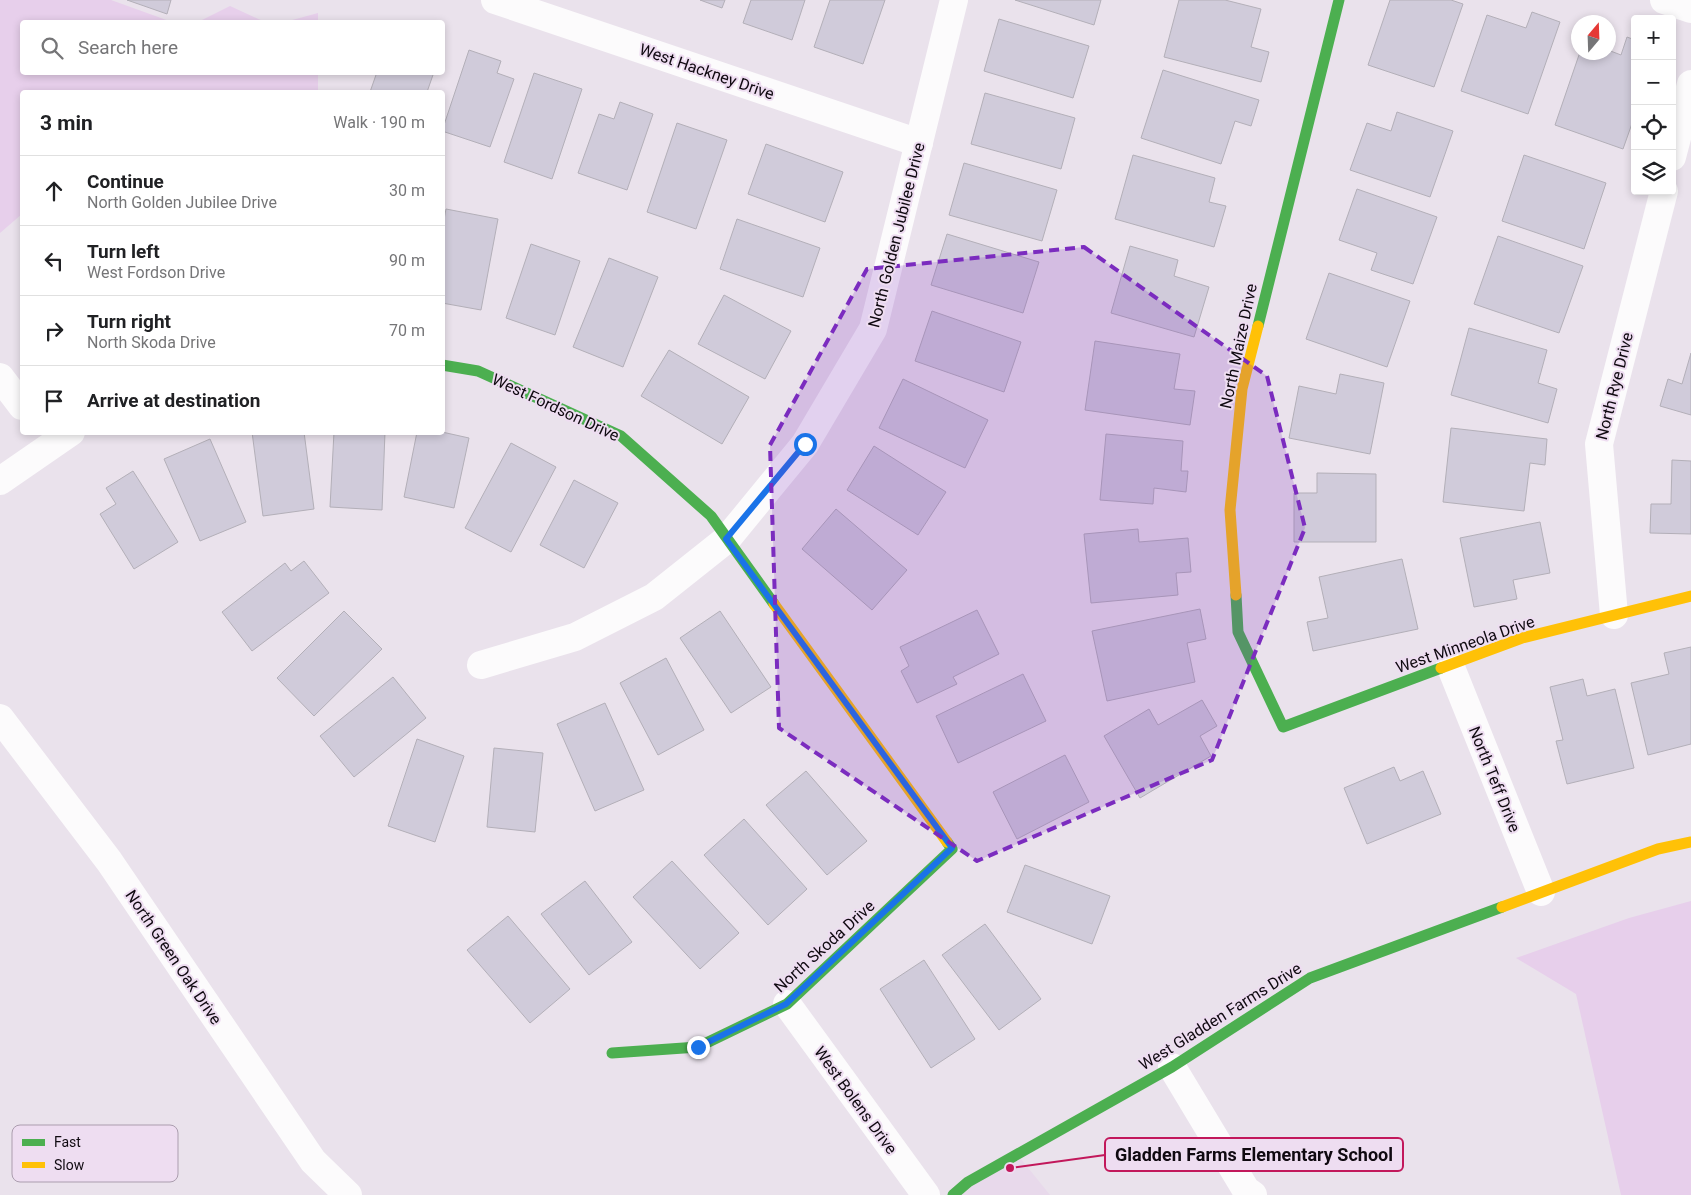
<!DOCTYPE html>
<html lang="en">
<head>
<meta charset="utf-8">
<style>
  :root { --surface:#fff; --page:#f2f2f2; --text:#202124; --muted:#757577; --line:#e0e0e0 }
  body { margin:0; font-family:Roboto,sans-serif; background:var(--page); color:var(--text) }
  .controls { position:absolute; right:15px; top:15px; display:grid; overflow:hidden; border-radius:5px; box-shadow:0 2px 8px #0003 }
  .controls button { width:45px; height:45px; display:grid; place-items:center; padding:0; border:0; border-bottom:1px solid var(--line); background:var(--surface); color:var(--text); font:25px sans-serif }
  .compass { position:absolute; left:1571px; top:15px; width:45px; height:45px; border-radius:50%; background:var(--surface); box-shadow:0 2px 8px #0003; rotate:19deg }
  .stop { position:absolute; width:15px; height:15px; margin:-11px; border:4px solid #1a73e8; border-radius:50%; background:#fff }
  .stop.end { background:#1a73e8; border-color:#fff; box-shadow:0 1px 5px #0008 }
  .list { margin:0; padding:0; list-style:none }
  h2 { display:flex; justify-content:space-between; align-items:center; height:65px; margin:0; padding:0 20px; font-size:21px }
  h2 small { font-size:16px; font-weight:400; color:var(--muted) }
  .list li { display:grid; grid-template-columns:32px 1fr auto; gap:15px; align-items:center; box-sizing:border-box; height:70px; padding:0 20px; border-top:1px solid var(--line) }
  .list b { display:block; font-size:19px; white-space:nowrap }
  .list p { margin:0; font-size:16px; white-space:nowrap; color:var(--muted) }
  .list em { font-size:16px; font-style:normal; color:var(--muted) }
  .icon { flex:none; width:28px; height:28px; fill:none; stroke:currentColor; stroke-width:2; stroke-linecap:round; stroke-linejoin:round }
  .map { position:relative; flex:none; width:1691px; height:1195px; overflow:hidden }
  .search { position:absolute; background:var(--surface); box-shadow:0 2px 8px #0003; left:20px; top:20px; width:425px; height:55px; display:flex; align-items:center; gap:12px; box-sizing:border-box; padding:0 18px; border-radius:5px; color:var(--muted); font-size:19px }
  .panel { position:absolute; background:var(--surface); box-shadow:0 2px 8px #0003; left:20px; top:90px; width:425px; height:345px; border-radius:5px }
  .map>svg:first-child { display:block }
  .built { fill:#e8d9eb }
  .green { fill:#e7cfeb }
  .building { fill:#d0cbda; stroke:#b3afb8 }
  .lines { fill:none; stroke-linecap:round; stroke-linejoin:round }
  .street { stroke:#fcfbfc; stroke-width:28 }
  .fast { stroke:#4caf50; stroke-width:11 }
  .slow { stroke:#ffc107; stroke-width:11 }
  .route { stroke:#1a73e8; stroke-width:6 }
  .marked { fill:#7b2cbf; fill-opacity:0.2; stroke:#7b2cbf; stroke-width:4; stroke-dasharray:10 6; stroke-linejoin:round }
  .labels { text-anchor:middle; stroke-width:4; stroke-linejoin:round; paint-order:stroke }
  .street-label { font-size:16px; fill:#0f0910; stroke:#eeddf1 }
  .key { fill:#eeddf1; stroke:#ab9dae; stroke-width:1 }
  .key-label { font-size:14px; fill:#0f0910 }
  .leader { fill:none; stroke:#c2185b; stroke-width:2 }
  .callout-dot { fill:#c2185b; stroke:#eeddf1; stroke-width:2 }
  .callout { fill:#eeddf1; stroke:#c2185b; stroke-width:2 }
  .callout-label { font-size:18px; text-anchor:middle; font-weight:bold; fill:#0f0910 }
</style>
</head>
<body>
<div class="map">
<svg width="1691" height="1195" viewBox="0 0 1691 1195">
  <rect width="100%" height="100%" fill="#eae2ec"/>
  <polygon class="built" points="1017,1154 1050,1195 953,1195"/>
  <g class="green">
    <polygon points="0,0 111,0 172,22 22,22 22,72 318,73 318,92 22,92 22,214 0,233"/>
    <polygon points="230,6 265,22 198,22"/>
    <polygon points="318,13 318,22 285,22"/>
    <polygon points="1691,901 1691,1195 1621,1195 1576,994 1516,958 1629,918"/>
  </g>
  <g class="building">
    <polygon points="127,0 171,0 167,14"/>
    <polygon points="700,0 725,0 722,8"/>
    <polygon points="751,0 805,0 792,40 743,23"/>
    <polygon points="830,0 885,0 863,64 814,47"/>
    <polygon points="1015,0 1101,0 1094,25"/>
    <polygon points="1179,0 1225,0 1261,9 1251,47 1269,52 1261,82 1164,57"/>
    <polygon points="1390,0 1451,0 1463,4 1434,87 1368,65"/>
    <polygon points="1532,12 1560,22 1528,114 1461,91 1487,15 1526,28"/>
    <polygon points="999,19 1089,46 1073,98 984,71"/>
    <polygon points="1627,37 1635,40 1635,115 1623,149 1555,125 1580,52 1608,52 1608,50 1621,55"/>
    <polygon points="469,50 501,61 497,73 514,79 490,147 442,131"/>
    <polygon points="1163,70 1259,100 1251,126 1235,121 1221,164 1141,138"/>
    <polygon points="377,72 434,72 427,92 370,92"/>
    <polygon points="534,73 582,89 552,179 504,162"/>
    <polygon points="985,93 1075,118 1061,169 971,144"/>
    <polygon points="620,102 653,114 627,190 578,173 599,114 614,119"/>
    <polygon points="1397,112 1453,131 1430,197 1350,170 1367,123 1391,131"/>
    <polygon points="677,123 727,140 696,229 647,212"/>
    <polygon points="766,144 843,172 825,222 748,194"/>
    <polygon points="1133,155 1215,178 1209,202 1226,206 1214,247 1115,219"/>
    <polygon points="1524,155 1606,183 1584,249 1502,221"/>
    <polygon points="964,163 1057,190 1042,241 949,215"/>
    <polygon points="1357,189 1437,217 1413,284 1371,270 1377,253 1339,240"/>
    <polygon points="446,209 498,219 481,310 442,303 442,230"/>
    <polygon points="737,219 820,248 803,297 720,269"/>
    <polygon points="947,234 1039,262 1023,313 931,285"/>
    <polygon points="1498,236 1583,266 1559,333 1474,304"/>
    <polygon points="531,244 580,261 555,335 506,318"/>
    <polygon points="1130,246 1178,260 1174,276 1209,287 1194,337 1111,313"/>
    <polygon points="609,258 658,277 623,367 573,347"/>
    <polygon points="1329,273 1410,301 1387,367 1306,339"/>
    <polygon points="724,295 791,331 765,379 698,344"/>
    <polygon points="932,311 1021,342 1004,392 915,361"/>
    <polygon points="1469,328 1547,350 1538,383 1557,389 1548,423 1451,395"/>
    <polygon points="1095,341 1180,354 1174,389 1195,391 1190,425 1085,410"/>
    <polygon points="669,350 749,397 722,444 641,396"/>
    <polygon points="1691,353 1691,415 1660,406 1668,379 1682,384"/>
    <polygon points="1340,374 1384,383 1370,454 1289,438 1299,386 1336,394"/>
    <polygon points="903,379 988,420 965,468 879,428"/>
    <polygon points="1451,428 1547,439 1545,465 1530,463 1524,511 1443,502"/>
    <polygon points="252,432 304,432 314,509 263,516"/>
    <polygon points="334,432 385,432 382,510 330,507"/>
    <polygon points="417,432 442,432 469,438 454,508 404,497"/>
    <polygon points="1106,434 1183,441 1181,471 1188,471 1186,492 1154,488 1153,504 1100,500"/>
    <polygon points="210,439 246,522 200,541 164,459"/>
    <polygon points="511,443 556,467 511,552 465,528"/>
    <polygon points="874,446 946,492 918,535 847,490"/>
    <polygon points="1672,460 1691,461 1691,534 1650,533 1651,504 1671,504"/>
    <polygon points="133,471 178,542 134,569 100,514 116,504 106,488"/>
    <polygon points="1317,473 1376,474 1376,542 1294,542 1294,493 1317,493"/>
    <polygon points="574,480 618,503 584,568 540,545"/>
    <polygon points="836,509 907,570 872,610 802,549"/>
    <polygon points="1540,522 1550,573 1513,580 1517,599 1474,607 1460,538"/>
    <polygon points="1138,529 1139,542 1188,538 1191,572 1176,573 1178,595 1091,603 1084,534"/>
    <polygon points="1402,559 1418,629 1313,651 1307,622 1328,618 1319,577"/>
    <polygon points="304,561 329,593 252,651 222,612 285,563 291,571"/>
    <polygon points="1200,609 1206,639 1187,643 1195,682 1107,701 1092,631"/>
    <polygon points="977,610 999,654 953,677 957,684 917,703 901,671 909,666 900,647"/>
    <polygon points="344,611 382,649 314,716 277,678"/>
    <polygon points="720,611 771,687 731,713 680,638"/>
    <polygon points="1691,647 1691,744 1648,755 1631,683 1669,674 1664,653"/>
    <polygon points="666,658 704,730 658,755 620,683"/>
    <polygon points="1023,674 1046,721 958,763 936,716"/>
    <polygon points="393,677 426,718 354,777 320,736"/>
    <polygon points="1583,679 1587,696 1615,689 1634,768 1567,784 1556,741 1563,740 1550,687"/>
    <polygon points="1202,700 1217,726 1200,736 1211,756 1140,798 1104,736 1149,709 1158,725"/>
    <polygon points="605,703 644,790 595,811 557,724"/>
    <polygon points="417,739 464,756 435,842 388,826"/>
    <polygon points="494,748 543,753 535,832 487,827"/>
    <polygon points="1065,755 1089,802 1017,839 993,792"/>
    <polygon points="1394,767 1400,781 1423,771 1441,814 1367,844 1344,788"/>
    <polygon points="806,771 867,841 827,875 766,805"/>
    <polygon points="744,819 807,889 768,925 704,855"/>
    <polygon points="672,861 739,933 700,969 633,897"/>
    <polygon points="1025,865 1110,896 1092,944 1007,912"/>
    <polygon points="585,881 632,942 589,975 541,914"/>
    <polygon points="508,916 570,989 530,1023 467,950"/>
    <polygon points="985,924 1041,999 999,1030 942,955"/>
    <polygon points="924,960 975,1039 931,1068 880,989"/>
  </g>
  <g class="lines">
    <g class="street">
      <polyline points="495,0 919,143"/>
      <polyline points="1664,0 1691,9"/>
      <polyline points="1672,157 1691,84"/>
      <polyline points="0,377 22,406"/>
      <polyline points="0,481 71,432"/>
      <polyline points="1614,615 1599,444 1664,191"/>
      <polyline points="481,665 575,637 654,597 727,539 805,444 873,329 954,0"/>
      <polyline points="1450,665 1541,892"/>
      <polyline points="0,718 109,861 313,1161 348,1195"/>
      <polyline points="787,1004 926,1195"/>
      <polyline points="1172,1067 1246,1190 1253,1195"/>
    </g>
    <g class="fast">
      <polyline points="1258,326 1339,0"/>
      <polyline points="442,365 478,371 621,436 711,516 774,604"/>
      <polyline points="1236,595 1238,632 1283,727 1441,668"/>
      <polyline points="612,1053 698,1047 787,1004 952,849 947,842"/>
      <polyline points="953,1195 968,1182 1172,1067 1310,978 1502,907"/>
    </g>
    <g class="slow">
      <polyline points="1236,595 1230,510 1242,389 1258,326"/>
      <polyline points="774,604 947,842"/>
      <polyline points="1441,668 1522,638 1691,596"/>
      <polyline points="1502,907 1658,849 1691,842"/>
    </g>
  </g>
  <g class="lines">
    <polyline class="route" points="698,1047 786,1004 952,848 726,539 805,444"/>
  </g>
  <path class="marked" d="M1084,247L1267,376L1305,528L1212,760L977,861L779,728L770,445L867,269Z"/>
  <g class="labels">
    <g class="street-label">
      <text transform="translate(707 71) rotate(19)" y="6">West Hackney Drive</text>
      <text transform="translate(896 235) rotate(-76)" y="6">North Golden Jubilee Drive</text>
      <text transform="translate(1238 346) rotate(-78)" y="6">North Maize Drive</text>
      <text transform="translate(1614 386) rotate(-76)" y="6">North Rye Drive</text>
      <text transform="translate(556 407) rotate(25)" y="6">West Fordson Drive</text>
      <text transform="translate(1465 644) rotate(-19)" y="6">West Minneola Drive</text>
      <text transform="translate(1495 779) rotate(68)" y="6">North Teff Drive</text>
      <text transform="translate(824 946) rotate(-42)" y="6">North Skoda Drive</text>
      <text transform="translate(174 957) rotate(56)" y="6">North Green Oak Drive</text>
      <text transform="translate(1220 1016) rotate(-32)" y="6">West Gladden Farms Drive</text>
      <text transform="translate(856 1100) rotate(54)" y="6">West Bolens Drive</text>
    </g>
  </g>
  <rect x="12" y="1125" width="166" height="57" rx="8" class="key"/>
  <rect x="22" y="1139" width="23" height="7" fill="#4caf50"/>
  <rect x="22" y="1162" width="23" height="6" fill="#ffc107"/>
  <g class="key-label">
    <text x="54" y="1147">Fast</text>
    <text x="54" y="1170">Slow</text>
  </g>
  <path class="leader" d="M1010 1168L1105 1155"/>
  <circle class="callout-dot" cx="1010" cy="1168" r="5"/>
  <rect class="callout" x="1105" y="1138" width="298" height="33" rx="5"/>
  <g class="callout-label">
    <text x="1254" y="1161">Gladden Farms Elementary School</text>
  </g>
</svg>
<div class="controls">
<button>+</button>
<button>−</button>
<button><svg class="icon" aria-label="locate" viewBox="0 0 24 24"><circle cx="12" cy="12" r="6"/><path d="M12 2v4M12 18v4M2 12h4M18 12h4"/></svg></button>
<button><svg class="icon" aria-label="layers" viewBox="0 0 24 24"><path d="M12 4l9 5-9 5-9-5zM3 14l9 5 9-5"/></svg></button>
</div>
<svg class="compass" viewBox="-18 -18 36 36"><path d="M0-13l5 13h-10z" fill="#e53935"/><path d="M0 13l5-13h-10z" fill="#757577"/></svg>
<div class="stop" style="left:805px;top:444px"></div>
<div class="stop end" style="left:698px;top:1047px"></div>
<div class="search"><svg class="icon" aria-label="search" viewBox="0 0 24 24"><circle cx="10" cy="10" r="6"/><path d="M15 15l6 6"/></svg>Search here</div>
<section class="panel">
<h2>3 min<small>Walk · 190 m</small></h2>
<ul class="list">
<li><svg class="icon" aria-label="ahead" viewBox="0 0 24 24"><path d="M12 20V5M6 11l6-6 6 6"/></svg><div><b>Continue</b><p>North Golden Jubilee Drive</p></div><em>30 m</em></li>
<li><svg class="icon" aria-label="left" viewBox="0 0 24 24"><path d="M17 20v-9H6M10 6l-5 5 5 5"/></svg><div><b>Turn left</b><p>West Fordson Drive</p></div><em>90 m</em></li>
<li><svg class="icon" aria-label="right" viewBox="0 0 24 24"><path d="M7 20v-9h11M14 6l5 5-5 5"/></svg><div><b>Turn right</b><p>North Skoda Drive</p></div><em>70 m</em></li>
<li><svg class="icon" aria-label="arrive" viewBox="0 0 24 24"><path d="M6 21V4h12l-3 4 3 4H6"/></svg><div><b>Arrive at destination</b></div></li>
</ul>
</section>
</div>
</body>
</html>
